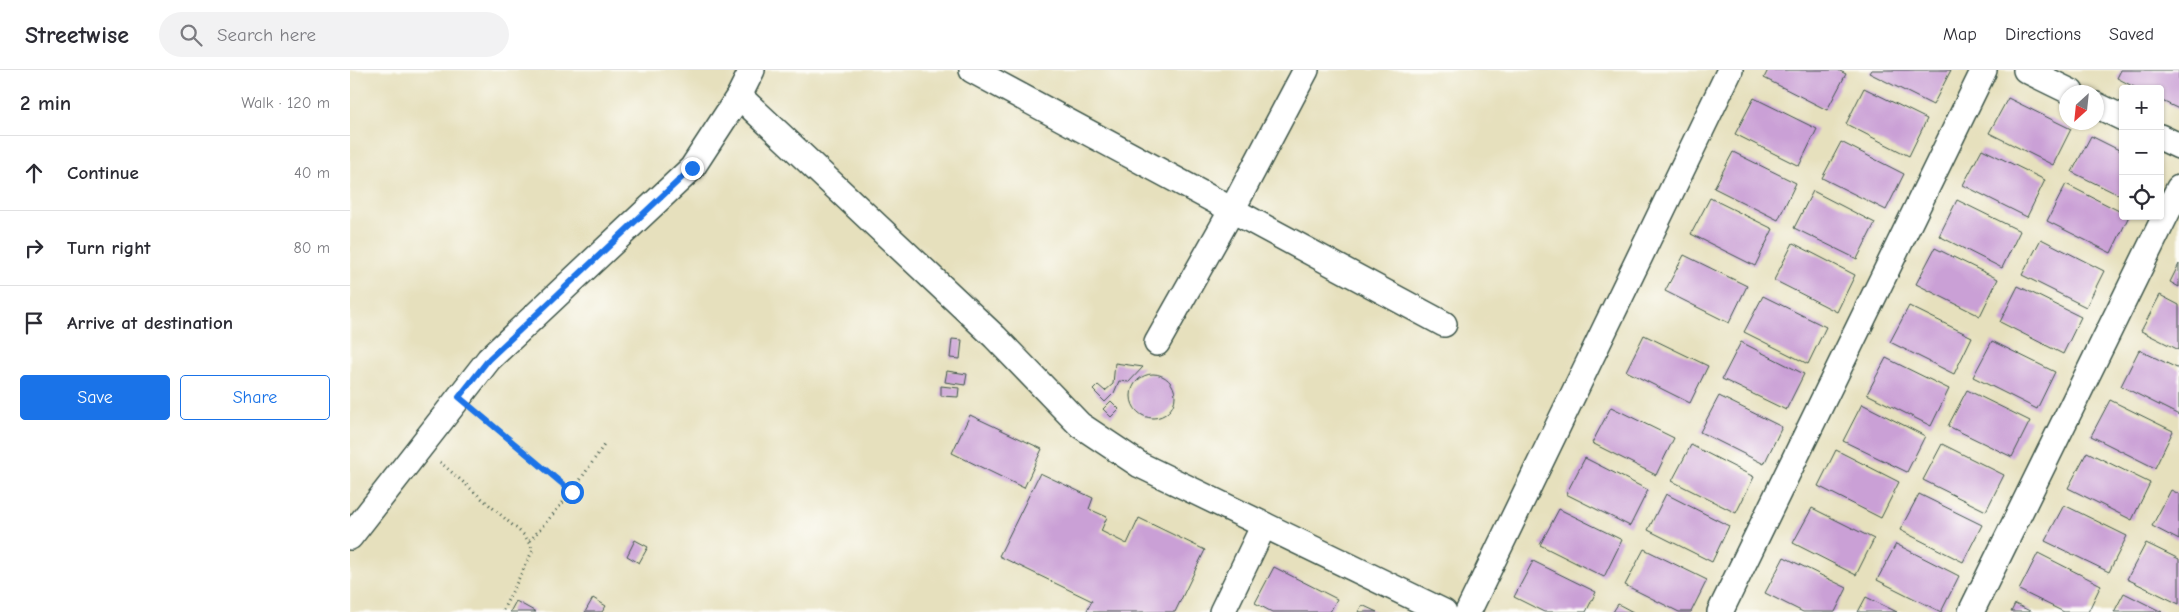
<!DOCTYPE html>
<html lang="en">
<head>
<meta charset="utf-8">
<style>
  :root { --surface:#fff; --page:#f2f2f3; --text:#2b2b33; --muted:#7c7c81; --line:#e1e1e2; --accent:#1a73e8 }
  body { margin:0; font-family:"Comic Neue",sans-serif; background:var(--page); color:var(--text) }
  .controls { position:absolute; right:15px; top:15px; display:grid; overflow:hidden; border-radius:5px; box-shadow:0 1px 4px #0004 }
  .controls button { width:45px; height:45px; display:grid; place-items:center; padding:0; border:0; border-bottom:1px solid var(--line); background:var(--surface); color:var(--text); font:25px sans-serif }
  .compass { position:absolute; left:1709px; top:15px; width:45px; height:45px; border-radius:50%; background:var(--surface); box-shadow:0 1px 4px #0004; rotate:207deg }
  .stop { position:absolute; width:15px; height:15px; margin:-11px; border:4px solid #1a73e8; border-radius:50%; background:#fff }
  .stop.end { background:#1a73e8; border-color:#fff; box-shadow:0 1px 5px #0008 }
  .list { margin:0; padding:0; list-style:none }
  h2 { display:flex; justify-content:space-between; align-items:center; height:65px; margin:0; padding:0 20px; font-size:21px }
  h2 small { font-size:16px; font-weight:400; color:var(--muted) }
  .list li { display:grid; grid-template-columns:32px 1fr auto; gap:15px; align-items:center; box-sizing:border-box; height:75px; padding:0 20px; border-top:1px solid var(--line) }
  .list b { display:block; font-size:19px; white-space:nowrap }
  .list em { font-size:16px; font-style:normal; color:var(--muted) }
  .actions { display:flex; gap:10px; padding:15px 20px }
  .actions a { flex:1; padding:11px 0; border:1px solid var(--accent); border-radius:5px; text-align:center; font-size:18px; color:var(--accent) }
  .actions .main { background:var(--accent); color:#fff }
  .icon { flex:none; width:28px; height:28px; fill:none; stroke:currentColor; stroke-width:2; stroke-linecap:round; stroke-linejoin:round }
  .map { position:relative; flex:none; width:1829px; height:542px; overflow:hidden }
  header { display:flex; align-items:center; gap:30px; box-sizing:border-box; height:70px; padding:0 25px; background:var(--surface); border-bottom:1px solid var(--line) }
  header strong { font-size:24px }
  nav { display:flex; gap:28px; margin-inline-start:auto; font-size:18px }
  .search { width:350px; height:45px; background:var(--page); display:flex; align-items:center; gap:12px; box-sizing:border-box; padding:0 18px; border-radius:28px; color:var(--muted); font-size:19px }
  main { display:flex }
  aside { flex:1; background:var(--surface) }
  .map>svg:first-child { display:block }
  .building { fill:#caa0d6 }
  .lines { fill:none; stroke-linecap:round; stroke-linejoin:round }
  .minor-casing { stroke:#3d5549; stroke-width:28 }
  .path { stroke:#3d5549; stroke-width:3; stroke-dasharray:1 4; stroke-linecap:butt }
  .minor { stroke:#fff; stroke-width:25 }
  .route { stroke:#1a73e8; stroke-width:6 }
</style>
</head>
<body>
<header>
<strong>Streetwise</strong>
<div class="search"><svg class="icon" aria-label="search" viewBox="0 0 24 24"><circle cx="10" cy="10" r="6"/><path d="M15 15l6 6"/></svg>Search here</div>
<nav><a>Map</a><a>Directions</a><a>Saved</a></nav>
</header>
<main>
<aside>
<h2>2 min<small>Walk · 120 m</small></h2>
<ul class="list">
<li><svg class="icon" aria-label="ahead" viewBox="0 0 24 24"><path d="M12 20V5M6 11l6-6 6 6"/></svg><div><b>Continue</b></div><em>40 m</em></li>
<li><svg class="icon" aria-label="right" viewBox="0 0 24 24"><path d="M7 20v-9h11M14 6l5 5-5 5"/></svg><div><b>Turn right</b></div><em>80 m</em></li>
<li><svg class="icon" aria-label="arrive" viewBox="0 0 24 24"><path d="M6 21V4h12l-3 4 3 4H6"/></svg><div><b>Arrive at destination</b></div></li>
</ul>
<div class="actions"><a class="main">Save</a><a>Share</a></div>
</aside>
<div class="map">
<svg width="1829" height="542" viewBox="0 0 1829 542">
  <rect width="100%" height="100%" fill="#fdfcf7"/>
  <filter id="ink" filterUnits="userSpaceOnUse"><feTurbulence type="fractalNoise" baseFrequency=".02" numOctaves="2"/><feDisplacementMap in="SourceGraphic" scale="10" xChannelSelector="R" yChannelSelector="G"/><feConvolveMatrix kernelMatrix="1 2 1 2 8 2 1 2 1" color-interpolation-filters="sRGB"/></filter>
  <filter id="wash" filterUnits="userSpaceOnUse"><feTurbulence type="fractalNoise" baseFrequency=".0096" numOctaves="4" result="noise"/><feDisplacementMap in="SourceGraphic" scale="20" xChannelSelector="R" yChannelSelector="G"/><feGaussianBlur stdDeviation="1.12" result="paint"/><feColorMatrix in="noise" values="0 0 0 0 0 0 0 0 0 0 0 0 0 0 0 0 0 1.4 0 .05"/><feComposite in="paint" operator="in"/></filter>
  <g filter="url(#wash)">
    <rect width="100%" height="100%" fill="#e6e0bd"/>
    <g id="blocks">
      <g class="building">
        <polygon points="1418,0 1488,0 1496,4 1477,40 1414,8"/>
        <polygon points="1521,0 1601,0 1583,35 1519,3"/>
        <polygon points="1771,0 1829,0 1829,39 1810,30 1810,19 1788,19 1767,8"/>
        <polygon points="1514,18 1577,49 1559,86 1496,54"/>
        <polygon points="1404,28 1467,59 1449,96 1385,64"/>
        <polygon points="1658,28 1721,59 1703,95 1639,63"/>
        <polygon points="1741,66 1773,82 1773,127 1722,102"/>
        <polygon points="1491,72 1554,104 1536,140 1472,108"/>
        <polygon points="1632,79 1695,110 1677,147 1613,115"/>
        <polygon points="1383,82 1446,113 1428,150 1364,118"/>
        <polygon points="1716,114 1773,143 1773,146 1779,146 1761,183 1697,151"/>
        <polygon points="1463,121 1525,153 1507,189 1444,158"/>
        <polygon points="1360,128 1423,159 1405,196 1341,164"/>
        <polygon points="1607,130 1670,161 1652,198 1589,166"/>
        <polygon points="1691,169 1754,201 1736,237 1672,205"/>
        <polygon points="1443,173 1505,205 1487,242 1424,210"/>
        <polygon points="1585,178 1648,209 1630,246 1566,214"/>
        <polygon points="1334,185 1397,216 1379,253 1315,221"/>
        <polygon points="1829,194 1829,217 1820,212"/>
        <polygon points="1668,216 1731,247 1713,284 1650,252"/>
        <polygon points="1810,225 1829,235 1829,280 1791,261"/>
        <polygon points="1413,226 1476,257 1458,294 1394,262"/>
        <polygon points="1559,236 1622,267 1604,304 1540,272"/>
        <polygon points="1294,265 1358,296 1340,333 1276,301"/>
        <polygon points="602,269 612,270 610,289 600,288"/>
        <polygon points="1642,271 1705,302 1687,339 1623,307"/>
        <polygon points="1391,272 1454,304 1436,340 1372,309"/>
        <polygon points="1789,280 1829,299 1829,345 1771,316"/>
        <polygon points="1536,288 1599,319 1581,356 1517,324"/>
        <polygon points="765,293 793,297 779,312 769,311 764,323 755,332 743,320 748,315 755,321 763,314"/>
        <polygon points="597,301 617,304 615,315 595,312"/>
        <circle cx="803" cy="326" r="22"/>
        <polygon points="591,316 609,318 608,327 591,326"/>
        <polygon points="1617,320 1680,351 1662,387 1598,356"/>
        <polygon points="1369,326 1432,357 1414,394 1350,362"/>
        <polygon points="1760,330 1823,361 1805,398 1741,366"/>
        <polygon points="761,331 769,339 761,347 753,339"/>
        <polygon points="1512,334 1575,366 1557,402 1493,371"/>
        <polygon points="1261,337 1324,368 1306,405 1242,373"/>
        <polygon points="620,345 692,379 674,418 602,383"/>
        <polygon points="1592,374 1654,405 1636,441 1573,410"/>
        <polygon points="1341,375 1404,407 1386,443 1322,411"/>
        <polygon points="1486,380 1549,412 1531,448 1468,416"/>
        <polygon points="1737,382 1800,413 1782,450 1718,418"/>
        <polygon points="1235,388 1298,420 1280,456 1216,424"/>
        <polygon points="690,403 743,428 739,439 757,447 751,461 777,474 789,448 855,480 825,542 736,542 742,531 649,486"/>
        <polygon points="1821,420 1829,424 1829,470 1802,456"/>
        <polygon points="1316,424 1379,456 1362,492 1298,460"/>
        <polygon points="1569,424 1632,455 1613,492 1550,460"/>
        <polygon points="1714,435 1777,466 1759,502 1695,471"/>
        <polygon points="1462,438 1524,469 1506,505 1443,473"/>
        <polygon points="1209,439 1272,470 1254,507 1190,475"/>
        <polygon points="285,470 298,477 289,493 277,486"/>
        <polygon points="1796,473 1829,489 1829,534 1777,509"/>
        <polygon points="1546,474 1609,506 1591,542 1527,510"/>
        <polygon points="1294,479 1357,510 1341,542 1329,542 1275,515"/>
        <polygon points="1688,483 1751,515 1738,542 1714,542 1669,520"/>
        <polygon points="1434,487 1497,518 1485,542 1453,542 1415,523"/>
        <polygon points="1183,491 1246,522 1236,542 1194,542 1164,527"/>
        <polygon points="924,497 987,529 980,542 922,542 905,533"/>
        <polygon points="1774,523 1812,542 1764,542"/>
        <polygon points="1516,527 1547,542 1508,542"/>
        <polygon points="243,528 256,536 252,542 235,542"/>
        <polygon points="166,531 186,542 160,542"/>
        <polygon points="1268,534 1283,542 1263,542"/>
        <polygon points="1665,534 1682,542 1661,542"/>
        <polygon points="1012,535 1027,542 1008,542"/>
      </g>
    </g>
  </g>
  <g filter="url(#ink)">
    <use href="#blocks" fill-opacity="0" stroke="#3d5549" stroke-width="1"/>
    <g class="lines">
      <g class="minor-casing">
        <g id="minor">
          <polyline points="622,0 1094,254"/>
          <polyline points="1676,0 1721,22"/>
          <polyline points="389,26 645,267 730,355 790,395 1094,542"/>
          <polyline points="1746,35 1773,48"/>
          <polyline points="1810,67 1829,76"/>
          <polyline points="807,273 882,140 956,0"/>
          <polyline points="0,467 139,289 342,98 389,26 402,0"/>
          <polyline points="872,542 914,455"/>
          <polyline points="1118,542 1380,0"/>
          <polyline points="1370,542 1634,0"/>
          <polyline points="1621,542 1829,118"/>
        </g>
      </g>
      <g class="path">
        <polyline points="129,344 222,422 178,473"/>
        <polyline points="90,392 175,466 183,480 152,542"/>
        <polyline points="222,422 254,375"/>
      </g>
      <use href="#minor" class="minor"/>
    </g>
  </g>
  <g class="lines" filter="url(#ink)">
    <polyline class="route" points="222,422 109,327 139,289 342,98"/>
  </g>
</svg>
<div class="controls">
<button>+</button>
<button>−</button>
<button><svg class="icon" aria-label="locate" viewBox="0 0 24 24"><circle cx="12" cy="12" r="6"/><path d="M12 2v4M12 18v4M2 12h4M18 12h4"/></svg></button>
</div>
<svg class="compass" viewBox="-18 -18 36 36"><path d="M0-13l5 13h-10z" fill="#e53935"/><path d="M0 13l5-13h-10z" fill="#7c7c81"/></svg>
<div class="stop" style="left:222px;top:422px"></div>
<div class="stop end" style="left:342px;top:98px"></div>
</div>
</main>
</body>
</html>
